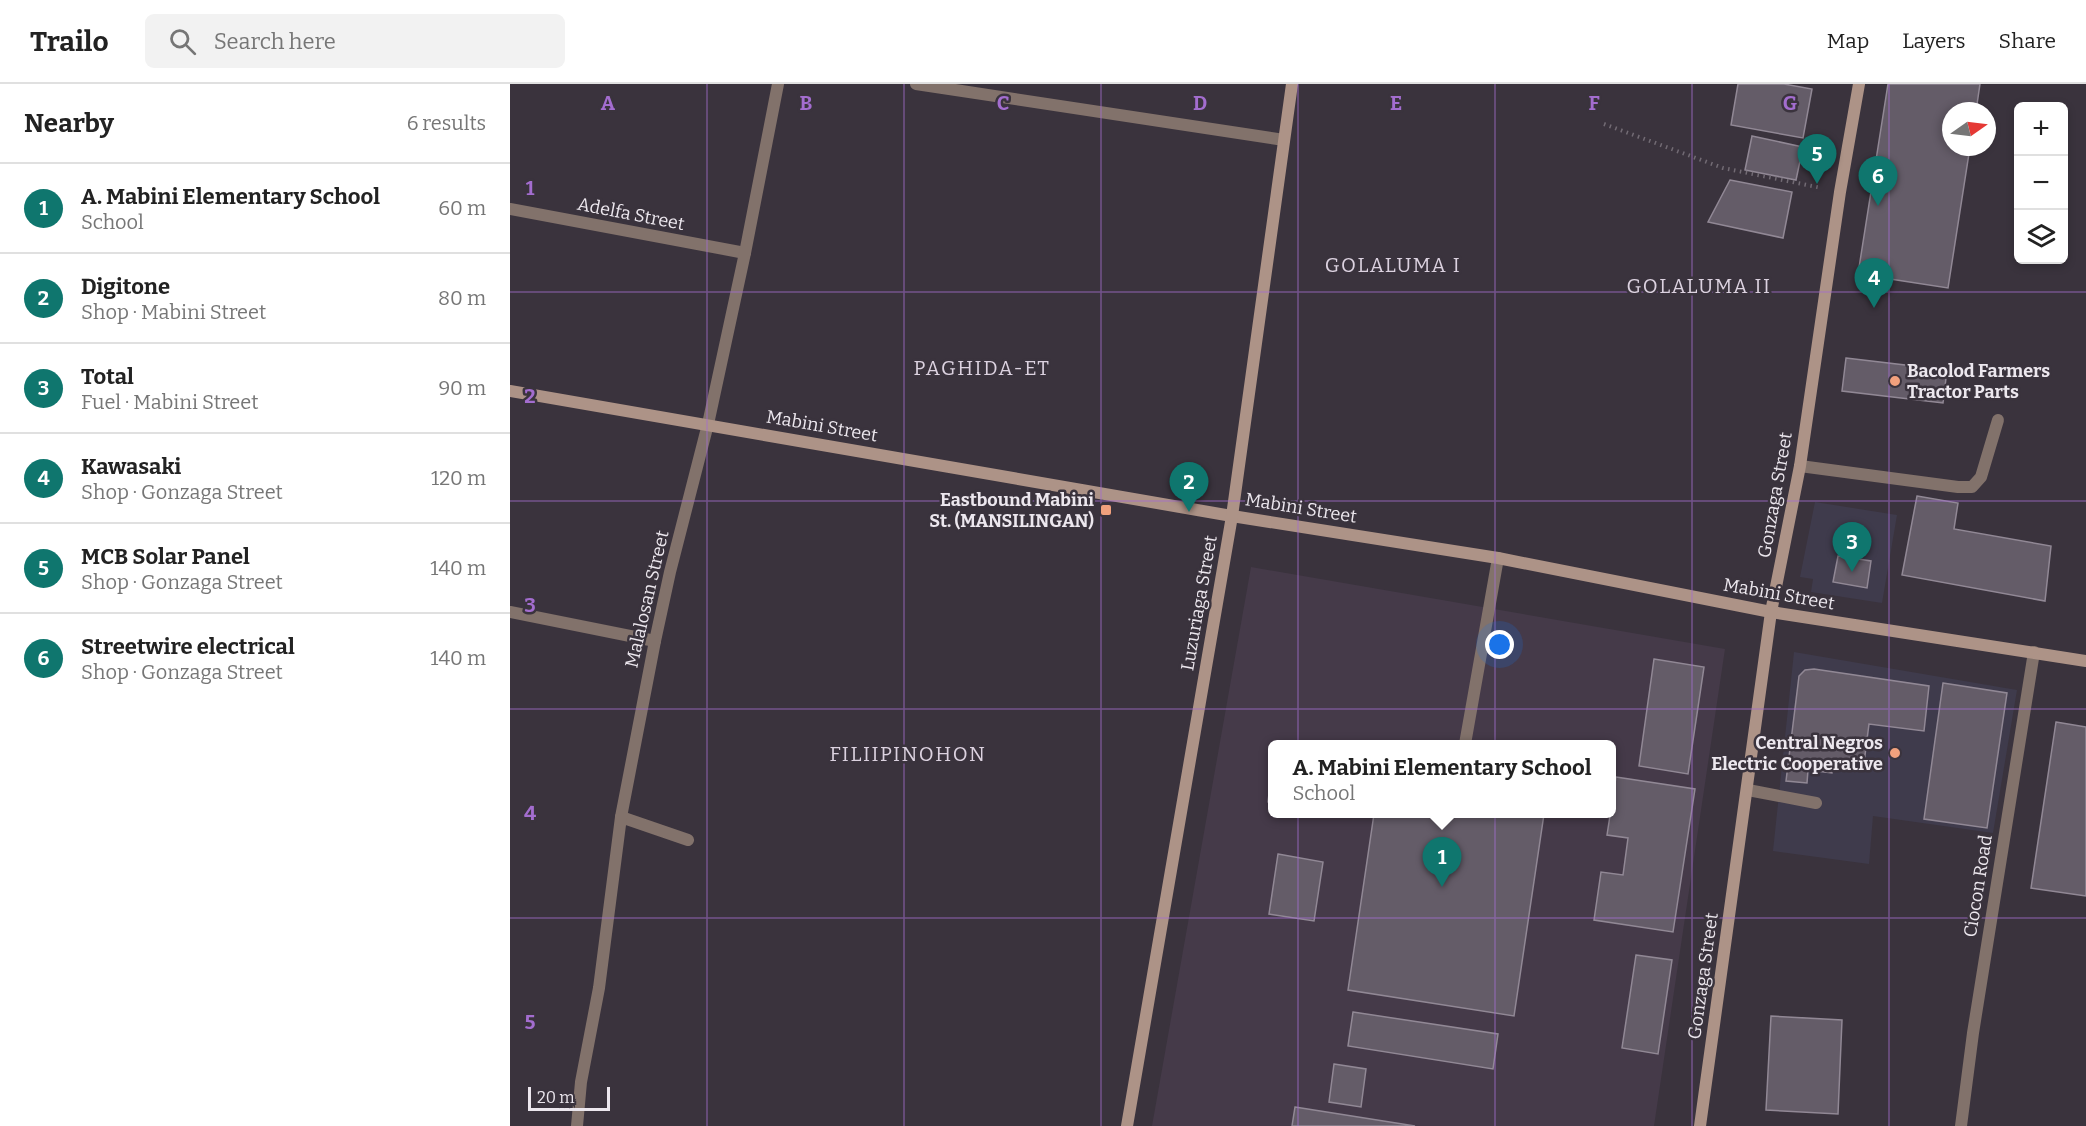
<!DOCTYPE html>
<html lang="en">
<head>
<meta charset="utf-8">
<style>
  :root { --surface:#fff; --page:#f2f2f2; --text:#222; --muted:#767676; --line:#e0e0e0; --accent:#0f766e }
  body { margin:0; font-family:Bitter,serif; background:var(--page); color:var(--text) }
  .controls { position:absolute; right:18px; top:18px; display:grid; overflow:hidden; border-radius:9px; box-shadow:0 3px 9px #0003 }
  .controls button { width:54px; height:54px; display:grid; place-items:center; padding:0; border:0; border-bottom:2px solid var(--line); background:var(--surface); color:var(--text); font:30px sans-serif }
  .compass { position:absolute; left:1432px; top:18px; width:54px; height:54px; border-radius:50%; background:var(--surface); box-shadow:0 3px 9px #0003; rotate:76deg }
  .scale { position:absolute; left:18px; bottom:15px; width:82px; box-sizing:border-box; padding-left:6px; border:3px solid #ece7ee; border-top:0; font-size:16px; line-height:21px; white-space:nowrap; color:#ece7ee; -webkit-text-stroke:4px #3a333d; paint-order:stroke }
  .you { position:absolute; left:990px; top:561px; width:21px; height:21px; margin:-15px; border:4px solid #fff; border-radius:50%; background:#1a73e8; box-shadow:0 0 0 9px #1a73e833 }
  .badge { display:grid; place-items:center; width:39px; height:39px; border-radius:50%; background:var(--accent); color:#fff; font-size:20px; font-weight:700 }
  .pin { position:absolute; translate:-50% -50px; filter:drop-shadow(0 2px 3px #0008) }
  .pin::after { content:''; position:absolute; top:32px; width:21px; height:18px; background:inherit; clip-path:polygon(0 0,100% 0,50% 100%) }
  .popup { position:absolute; left:758px; top:656px; width:348px; height:78px; box-sizing:border-box; display:grid; place-content:center; border-radius:9px; background:var(--surface); filter:drop-shadow(0 2px 4px #0005); font-size:20px; white-space:nowrap; color:var(--muted) }
  .popup b { font-size:22px; color:var(--text) }
  .popup::after { content:''; position:absolute; left:50%; top:100%; margin-left:-12px; border:12px solid transparent; border-top-color:var(--surface) }
  .list { margin:0; padding:0; list-style:none }
  h2 { display:flex; justify-content:space-between; align-items:center; height:78px; margin:0; padding:0 24px; font-size:26px }
  h2 small { font-size:20px; font-weight:400; color:var(--muted) }
  .list li { display:grid; grid-template-columns:39px 1fr auto; gap:18px; align-items:center; box-sizing:border-box; height:90px; padding:0 24px; border-top:2px solid var(--line) }
  .list b { display:block; font-size:22px; white-space:nowrap }
  .list p { margin:0; font-size:20px; white-space:nowrap; color:var(--muted) }
  .list em { font-size:20px; font-style:normal; color:var(--muted) }
  .icon { flex:none; width:33px; height:33px; fill:none; stroke:currentColor; stroke-width:2; stroke-linecap:round; stroke-linejoin:round }
  .map { position:relative; flex:none; width:1576px; height:1042px; overflow:hidden }
  header { display:flex; align-items:center; gap:36px; box-sizing:border-box; height:84px; padding:0 30px; background:var(--surface); border-bottom:2px solid var(--line) }
  header strong { font-size:28px }
  nav { display:flex; gap:33px; margin-inline-start:auto; font-size:21px }
  .search { width:420px; height:54px; background:var(--page); display:flex; align-items:center; gap:15px; box-sizing:border-box; padding:0 21px; border-radius:9px; color:var(--muted); font-size:22px }
  main { display:flex }
  aside { flex:1; background:var(--surface) }
  .map>svg:first-child { display:block }
  .commercial { fill:#3f3b4c }
  .built { fill:#453a49; fill-rule:evenodd }
  .building { fill:#645c68; stroke:#918895; stroke-width:1.5 }
  .lines { fill:none; stroke-linecap:round; stroke-linejoin:round }
  .path { stroke:#726b74; stroke-width:4; stroke-dasharray:1.5 4.5; stroke-linecap:butt }
  .lane { stroke:#82726b; stroke-width:12 }
  .street { stroke:#82726b; stroke-width:12 }
  .secondary { stroke:#ad9387; stroke-width:12 }
  .grid { fill:none; stroke:#a36dcf; stroke-width:1.5; stroke-opacity:0.55 }
  .poi-dot { fill:#f1a17d; stroke:#3a333d; stroke-width:2 }
  .labels { text-anchor:middle; stroke-width:5; stroke-linejoin:round; paint-order:stroke }
  .street-label { font-size:18px; fill:#ece7ee; stroke:#3a333d }
  .poi-label { font-size:18px; font-weight:bold; fill:#ece7ee; stroke:#3a333d; text-anchor:end }
  .neighbourhood-label { font-size:20px; letter-spacing:1.5px; fill:#dcd2e0; stroke:#3a333d }
  .grid-label { font-size:20px; text-anchor:middle; font-weight:bold; fill:#a36dcf; stroke:#3a333d; stroke-width:5; stroke-linejoin:round; paint-order:stroke }
</style>
</head>
<body>
<header>
<strong>Trailo</strong>
<div class="search"><svg class="icon" aria-label="search" viewBox="0 0 24 24"><circle cx="10" cy="10" r="6"/><path d="M15 15l6 6"/></svg>Search here</div>
<nav><a>Map</a><a>Layers</a><a>Share</a></nav>
</header>
<main>
<aside>
<h2>Nearby<small>6 results</small></h2>
<ul class="list">
<li><span class="badge">1</span><div><b>A. Mabini Elementary School</b><p>School</p></div><em>60 m</em></li>
<li><span class="badge">2</span><div><b>Digitone</b><p>Shop · Mabini Street</p></div><em>80 m</em></li>
<li><span class="badge">3</span><div><b>Total</b><p>Fuel · Mabini Street</p></div><em>90 m</em></li>
<li><span class="badge">4</span><div><b>Kawasaki</b><p>Shop · Gonzaga Street</p></div><em>120 m</em></li>
<li><span class="badge">5</span><div><b>MCB Solar Panel</b><p>Shop · Gonzaga Street</p></div><em>140 m</em></li>
<li><span class="badge">6</span><div><b>Streetwire electrical</b><p>Shop · Gonzaga Street</p></div><em>140 m</em></li>
</ul>
</aside>
<div class="map">
<svg width="1576" height="1042" viewBox="0 0 1576 1042">
  <rect width="100%" height="100%" fill="#3a333d"/>
  <g class="commercial">
    <polygon points="1305,418 1387,431 1372,519 1301,508 1303,495 1290,493"/>
    <polygon points="1284,568 1507,606 1483,749 1363,732 1359,780 1263,767"/>
  </g>
  <path class="built" d="M741,483L1215,565L1144,1042H642ZM762,660H1102V730H762Z"/>
  <g class="building">
    <polygon points="1228,0 1274,0 1302,5 1293,54 1221,41"/>
    <polygon points="1378,0 1470,0 1466,27 1441,27 1441,63 1460,63 1438,204 1348,190"/>
    <polygon points="1242,52 1293,63 1286,96 1235,86"/>
    <polygon points="1220,96 1282,108 1273,154 1198,138"/>
    <polygon points="1336,274 1437,286 1433,319 1332,307"/>
    <polygon points="1407,412 1448,419 1444,445 1541,462 1535,517 1392,491"/>
    <polygon points="1328,472 1361,477 1357,504 1323,498"/>
    <polygon points="1144,575 1194,583 1178,690 1129,682"/>
    <polygon points="1304,585 1419,602 1414,647 1359,640 1354,679 1324,675 1322,689 1298,686 1297,699 1276,697 1289,592 1295,586"/>
    <polygon points="1433,599 1497,609 1477,744 1414,735"/>
    <polygon points="1546,638 1576,643 1576,812 1521,804"/>
    <polygon points="762,685 762,719 758,718"/>
    <polygon points="1106,693 1185,705 1163,848 1084,836 1091,788 1113,791 1118,754 1097,751"/>
    <polygon points="864,730 1034,730 1004,932 838,906"/>
    <polygon points="768,770 813,778 804,837 759,830"/>
    <polygon points="1126,871 1162,876 1148,970 1112,964"/>
    <polygon points="843,928 988,950 983,985 838,962"/>
    <polygon points="1261,932 1332,936 1328,1030 1256,1026"/>
    <polygon points="824,980 856,985 851,1023 819,1018"/>
    <polygon points="785,1023 905,1042 782,1042"/>
  </g>
  <g class="lines">
    <polyline class="path" points="1094,40 1213,84 1312,104"/>
    <g class="lane">
      <polyline points="1290,382 1448,403 1462,403 1471,393 1488,336"/>
      <polyline points="955,660 988,474"/>
      <polyline points="1238,706 1306,719"/>
      <polyline points="111,733 178,756"/>
    </g>
    <g class="street">
      <polyline points="406,0 774,56"/>
      <polyline points="0,125 235,169"/>
      <polyline points="0,528 145,557"/>
      <polyline points="67,1042 71,998 89,904 111,733 145,557 160,488 198,340 235,169 268,0"/>
      <polyline points="1451,1042 1463,949 1524,568"/>
    </g>
    <g class="secondary">
      <polyline points="0,307 722,432 988,474 1261,528 1576,577"/>
      <polyline points="617,1042 722,432 782,0"/>
      <polyline points="1190,1042 1261,528 1290,382 1330,108 1349,0"/>
    </g>
  </g>
  <path class="grid" d="M197,0V1042M394,0V1042M591,0V1042M788,0V1042M985,0V1042M1182,0V1042M1379,0V1042M0,208H1576M0,417H1576M0,625H1576M0,834H1576"/>
  <g class="poi-dot">
    <circle cx="1385" cy="297" r="6"/>
    <rect x="590" y="420" width="12" height="12" rx="3"/>
    <circle cx="1385" cy="669" r="6"/>
  </g>
  <g class="labels">
    <g class="street-label">
      <text transform="translate(121 130) rotate(11)" y="6">Adelfa Street</text>
      <text transform="translate(312 342) rotate(10)" y="6">Mabini Street</text>
      <text transform="translate(1265 411) rotate(-80)" y="6">Gonzaga Street</text>
      <text transform="translate(791 424) rotate(9)" y="6">Mabini Street</text>
      <text transform="translate(1269 510) rotate(10)" y="6">Mabini Street</text>
      <text transform="translate(137 515) rotate(-77)" y="6">Malalosan Street</text>
      <text transform="translate(689 519) rotate(-80)" y="6">Luzuriaga Street</text>
      <text transform="translate(1468 802) rotate(-81)" y="6">Ciocon Road</text>
      <text transform="translate(1193 892) rotate(-82)" y="6">Gonzaga Street</text>
    </g>
    <g class="poi-label">
      <text x="1397" y="293" text-anchor="start">Bacolod Farmers<tspan x="1397" dy="21">Tractor Parts</tspan></text>
      <text x="584" y="422">Eastbound Mabini<tspan x="584" dy="21">St. (MANSILINGAN)</tspan></text>
      <text x="1373" y="665">Central Negros<tspan x="1373" dy="21">Electric Cooperative</tspan></text>
    </g>
    <g class="neighbourhood-label">
      <text x="883" y="188">GOLALUMA I</text>
      <text x="1189" y="209">GOLALUMA II</text>
      <text x="472" y="291">PAGHIDA-ET</text>
      <text x="398" y="677">FILIIPINOHON</text>
    </g>
  </g>
  <g class="grid-label">
    <text x="98" y="26">A</text>
    <text x="296" y="26">B</text>
    <text x="493" y="26">C</text>
    <text x="690" y="26">D</text>
    <text x="886" y="26">E</text>
    <text x="1084" y="26">F</text>
    <text x="1280" y="26">G</text>
    <text x="20" y="111">1</text>
    <text x="20" y="319">2</text>
    <text x="20" y="528">3</text>
    <text x="20" y="736">4</text>
    <text x="20" y="945">5</text>
  </g>
</svg>
<div class="controls">
<button>+</button>
<button>−</button>
<button><svg class="icon" aria-label="layers" viewBox="0 0 24 24"><path d="M12 4l9 5-9 5-9-5zM3 14l9 5 9-5"/></svg></button>
</div>
<svg class="compass" viewBox="-18 -18 36 36"><path d="M0-13l5 13h-10z" fill="#e53935"/><path d="M0 13l5-13h-10z" fill="#767676"/></svg>
<div class="scale">20 m</div>
<div class="you"></div>
<div class="pin badge" style="left:932px;top:803px">1</div>
<div class="popup"><b>A. Mabini Elementary School</b>School</div>
<div class="pin badge" style="left:679px;top:428px">2</div>
<div class="pin badge" style="left:1342px;top:488px">3</div>
<div class="pin badge" style="left:1364px;top:224px">4</div>
<div class="pin badge" style="left:1307px;top:100px">5</div>
<div class="pin badge" style="left:1368px;top:122px">6</div>
</div>
</main>
</body>
</html>
